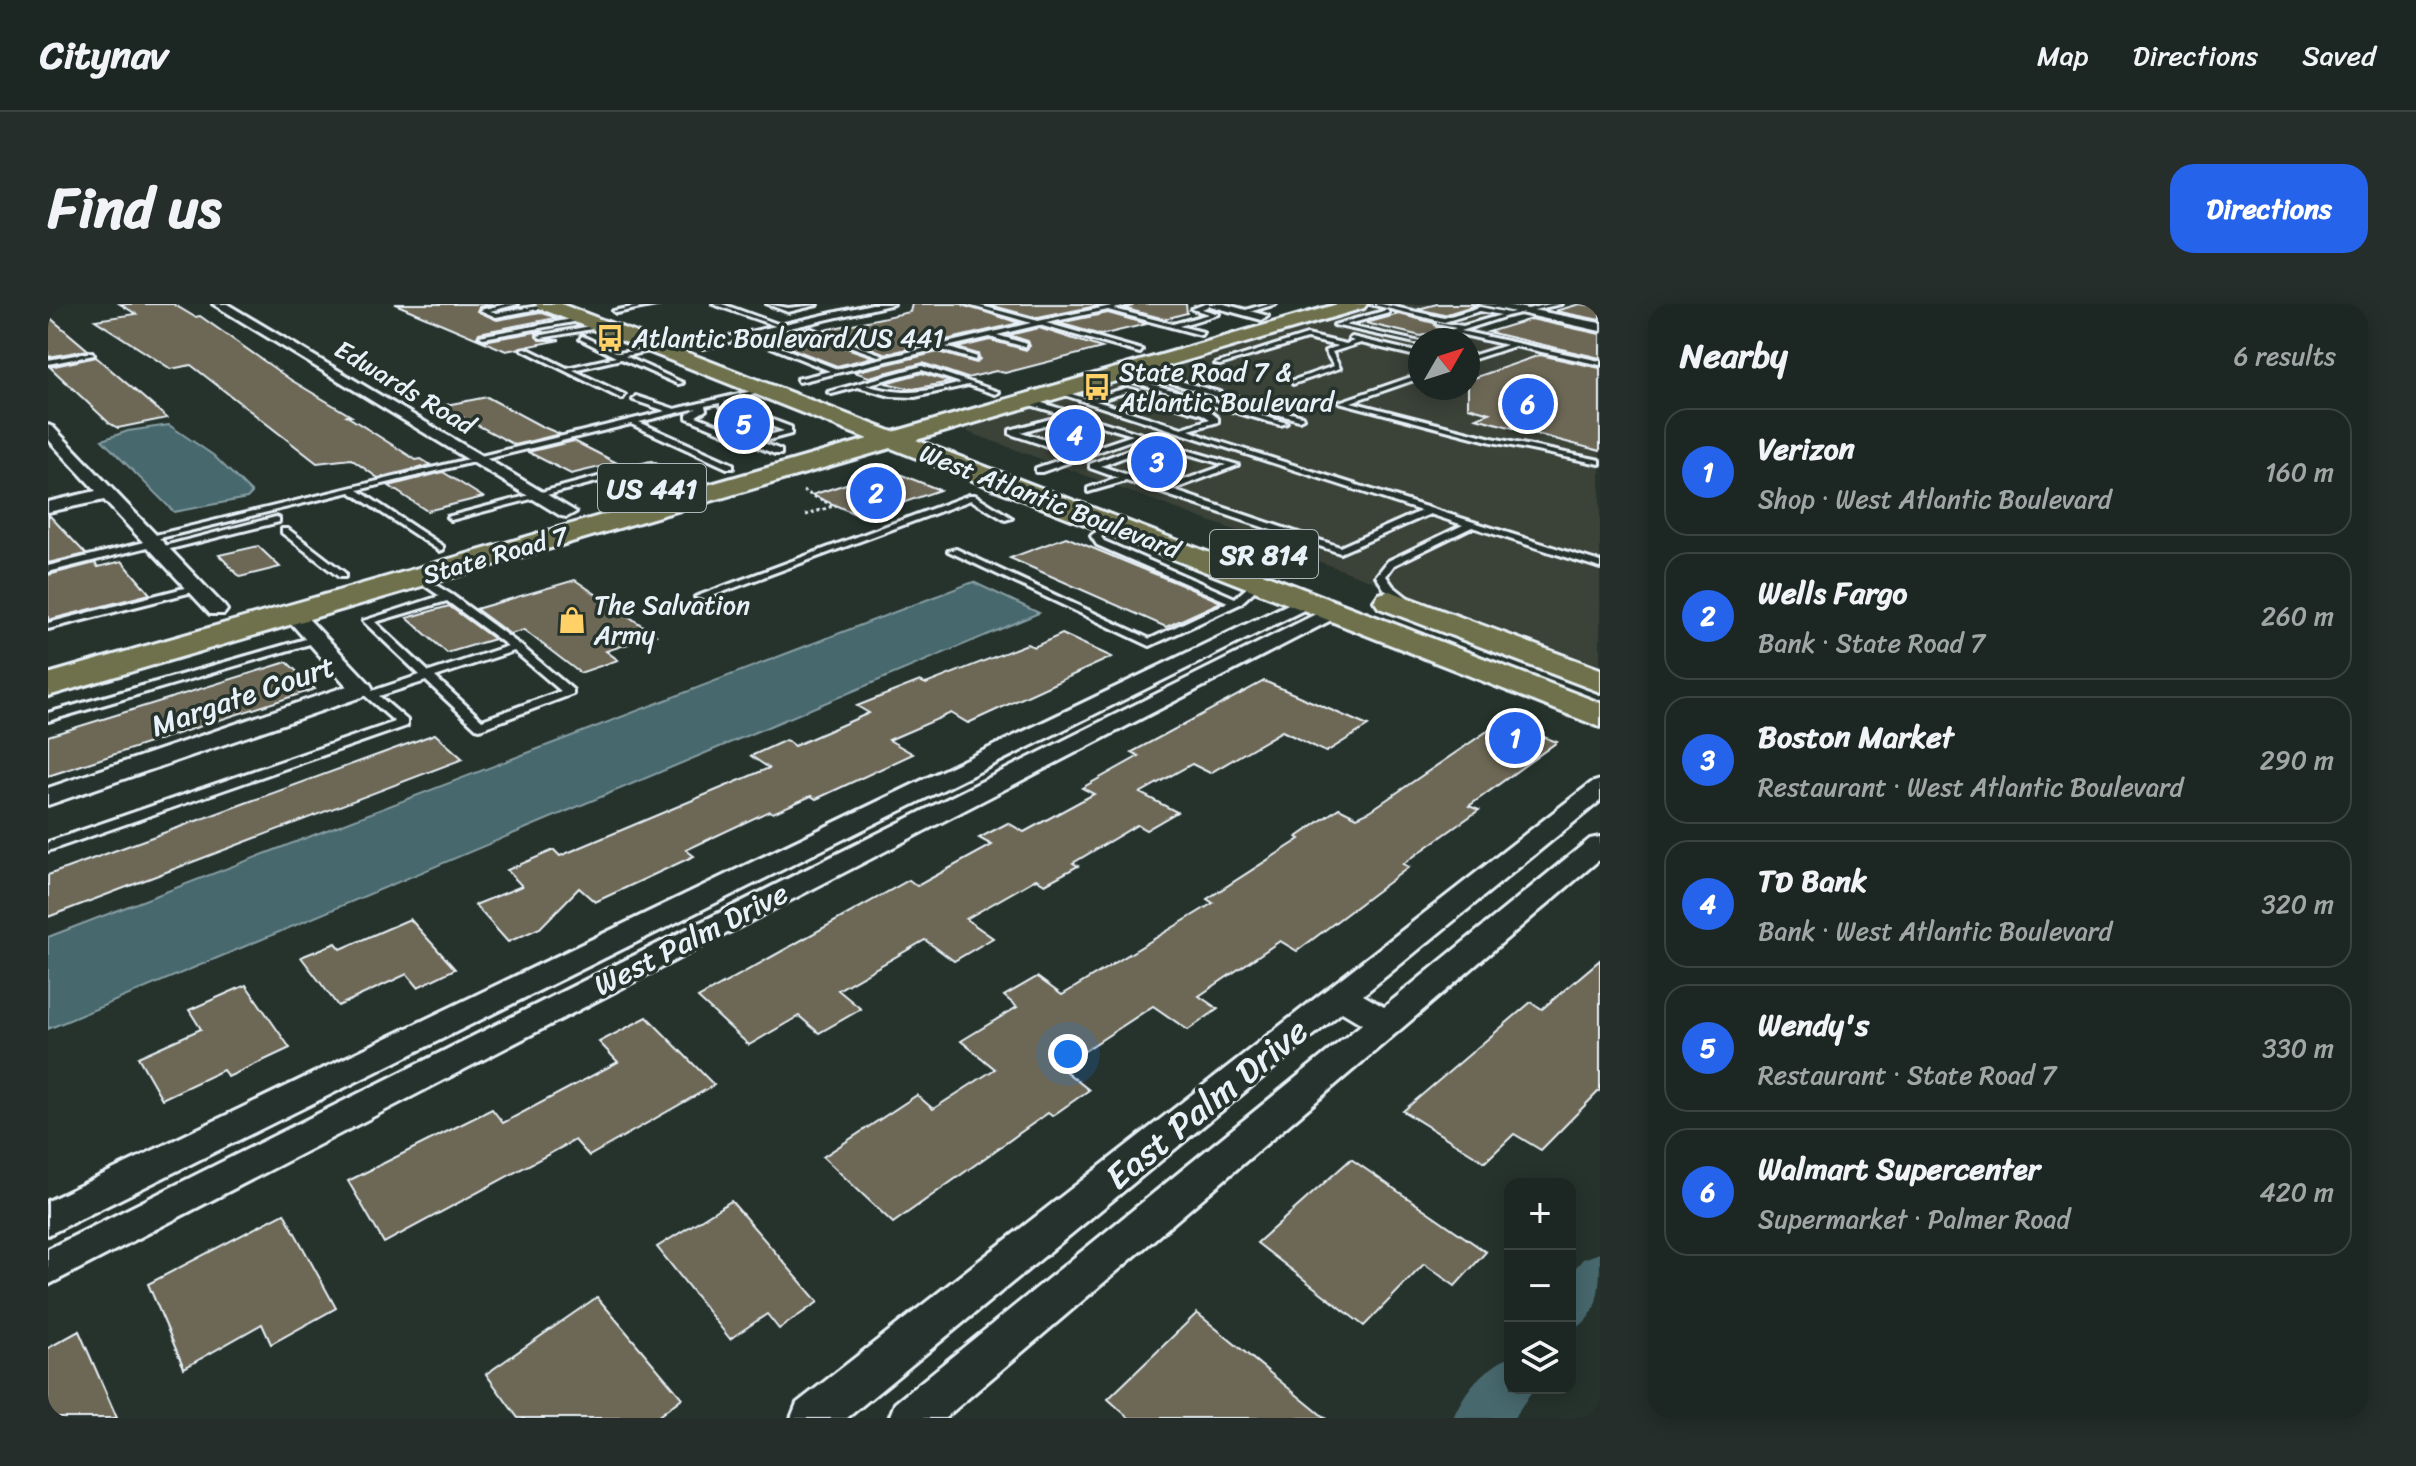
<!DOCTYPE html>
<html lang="en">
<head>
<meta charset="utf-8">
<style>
  :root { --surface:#1c2622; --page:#252e2a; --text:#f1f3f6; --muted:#a0a5a5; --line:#3a4340; --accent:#2563eb }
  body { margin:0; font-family:Sriracha,sans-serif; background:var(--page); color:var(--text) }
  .controls { position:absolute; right:24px; bottom:24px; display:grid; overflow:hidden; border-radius:16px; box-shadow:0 4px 20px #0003 }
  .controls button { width:72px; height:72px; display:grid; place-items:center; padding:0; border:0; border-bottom:2px solid var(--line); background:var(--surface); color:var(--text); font:40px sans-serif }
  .compass { position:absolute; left:1360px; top:24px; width:72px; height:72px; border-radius:50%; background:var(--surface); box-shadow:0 4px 20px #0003; rotate:51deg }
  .you { position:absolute; left:1020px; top:750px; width:28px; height:28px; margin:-20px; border:6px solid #fff; border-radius:50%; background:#1a73e8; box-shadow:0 0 0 12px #1a73e833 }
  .badge { display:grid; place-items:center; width:52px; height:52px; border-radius:50%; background:var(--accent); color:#fff; font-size:26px; font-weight:700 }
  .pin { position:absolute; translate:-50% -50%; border:4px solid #fff; box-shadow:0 2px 8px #0006 }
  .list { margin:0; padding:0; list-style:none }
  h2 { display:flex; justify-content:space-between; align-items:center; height:104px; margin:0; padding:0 32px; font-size:34px }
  h2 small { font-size:26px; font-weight:400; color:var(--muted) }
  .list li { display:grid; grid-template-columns:52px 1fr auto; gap:24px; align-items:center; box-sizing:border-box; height:128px; margin:0 16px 16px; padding:0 16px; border:2px solid var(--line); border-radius:24px }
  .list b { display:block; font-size:30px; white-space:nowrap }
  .list p { margin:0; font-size:26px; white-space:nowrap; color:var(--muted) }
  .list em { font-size:26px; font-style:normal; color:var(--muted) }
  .icon { flex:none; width:44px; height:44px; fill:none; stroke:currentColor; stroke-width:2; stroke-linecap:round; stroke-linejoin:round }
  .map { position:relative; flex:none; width:1552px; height:1114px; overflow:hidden; border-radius:24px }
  header { display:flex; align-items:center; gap:48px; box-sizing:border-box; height:112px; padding:0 40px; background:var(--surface); border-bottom:2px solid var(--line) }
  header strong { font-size:38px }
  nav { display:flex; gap:44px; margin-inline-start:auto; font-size:28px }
  .intro { display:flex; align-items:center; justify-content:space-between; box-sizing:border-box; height:192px; padding:0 48px }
  h1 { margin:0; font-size:56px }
  .button { padding:20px 36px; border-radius:24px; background:var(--accent); color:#fff; font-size:28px; font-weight:700 }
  main { display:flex; gap:48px; padding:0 48px }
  aside { flex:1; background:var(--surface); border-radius:24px; box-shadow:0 4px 20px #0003 }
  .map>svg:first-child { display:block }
  .built { fill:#3b4339; fill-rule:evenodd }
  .water { fill:#47686d; stroke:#879fa5; stroke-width:2 }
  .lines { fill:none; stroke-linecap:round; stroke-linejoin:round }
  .canal { fill:#47686d; fill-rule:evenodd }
  .building { fill:#6d6756; stroke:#e8f1f8; stroke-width:2 }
  .lane-casing { stroke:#e8f1f8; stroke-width:6 }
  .street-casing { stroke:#e8f1f8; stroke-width:6 }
  .primary-casing { stroke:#e8f1f8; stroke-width:6 }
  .path { stroke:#e8f1f8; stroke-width:3; stroke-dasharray:3 3; stroke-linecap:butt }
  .lane { fill:#26332d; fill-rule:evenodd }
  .street { fill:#26332d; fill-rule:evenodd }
  .primary { fill:#6e714b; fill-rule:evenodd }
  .labels { text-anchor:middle; stroke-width:7; stroke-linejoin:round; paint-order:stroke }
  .far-poi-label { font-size:26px; fill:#e8f1f8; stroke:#26332d; text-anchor:start }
  .far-street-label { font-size:26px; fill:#e8f1f8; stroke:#26332d }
  .shield { fill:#26332d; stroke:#aeb8bb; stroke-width:2 }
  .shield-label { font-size:28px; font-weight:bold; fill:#e8f1f8 }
  .street-label { font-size:30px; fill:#e8f1f8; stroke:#26332d }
  .near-street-label { font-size:36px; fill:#e8f1f8; stroke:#26332d }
</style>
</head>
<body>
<header>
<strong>Citynav</strong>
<nav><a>Map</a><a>Directions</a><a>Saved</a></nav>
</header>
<div class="intro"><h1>Find us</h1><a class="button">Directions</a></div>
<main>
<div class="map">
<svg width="1552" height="1114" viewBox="0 0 1552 1114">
  <rect width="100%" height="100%" fill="#26332d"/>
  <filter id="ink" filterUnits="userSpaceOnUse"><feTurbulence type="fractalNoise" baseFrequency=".0125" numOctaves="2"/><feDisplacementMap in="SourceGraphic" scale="16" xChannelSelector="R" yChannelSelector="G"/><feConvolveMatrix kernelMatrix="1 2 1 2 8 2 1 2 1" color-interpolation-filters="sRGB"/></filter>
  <g filter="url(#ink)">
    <path class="built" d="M1339,0H1417L1458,8L1415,22L1552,52V361L920,128L919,123ZM1372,36H1420V84H1372Z"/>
    <g class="water">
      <polygon points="121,121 165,151 204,189 199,194 126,208 54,136 80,127"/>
      <polygon points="925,278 991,309 0,725 0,633"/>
    </g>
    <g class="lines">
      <g class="canal">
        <path d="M1552,949C1552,986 1552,1013 1522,1028V970L1535,955Z"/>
        <path d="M1462,1053V1084H1486L1466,1114H1405C1416,1087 1435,1064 1462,1053Z"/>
      </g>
    </g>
    <g class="building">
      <polygon points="72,0 125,0 147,13 152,12 243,76 303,112 299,112 368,156 373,155 383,161 330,174 303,155 269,159 143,61 123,65 47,16 88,10"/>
      <polygon points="347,0 445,0 431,3 429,7 449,16 492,8 508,14 431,29 429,33 436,37 493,27 496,28 488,30 491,36 512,36 458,47"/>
      <polygon points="864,0 914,0 971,19 838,50 776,26 862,8"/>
      <polygon points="938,0 1058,0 990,14"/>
      <polygon points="1087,0 1138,0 1139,9 1117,15 1078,5"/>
      <polygon points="1389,0 1428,0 1428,1 1396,11 1370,5"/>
      <polygon points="1532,0 1552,2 1552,16 1507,7"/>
      <polygon points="1060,9 1099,20 1053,31 1011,19"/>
      <polygon points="1351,10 1386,19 1388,23 1396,25 1373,32 1318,19"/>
      <polygon points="0,12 40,46 0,53"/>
      <polygon points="1483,15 1552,30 1552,54 1440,28"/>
      <polygon points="991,24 1054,44 957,69 948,67 919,74 875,59 821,73 806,68 890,48 928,59 932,55 930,50 909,44 942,36 978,46 982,42 980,37 961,31"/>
      <polygon points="764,32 825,53 789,62 732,40"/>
      <polygon points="1492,51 1552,64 1552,147 1428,114 1442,109 1420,103 1420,76"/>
      <polygon points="48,53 119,114 70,124 61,119 2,63"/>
      <polygon points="874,69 902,78 865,85 837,79"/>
      <polygon points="439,93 493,122 512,130 467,141 393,102"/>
      <polygon points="526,137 569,159 523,170 480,148"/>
      <polygon points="841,166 892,186 814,213 764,191"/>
      <polygon points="395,168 435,193 379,207 341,182"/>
      <polygon points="0,211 1,211 38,250 0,259"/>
      <polygon points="1018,233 1136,282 1173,298 1118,323 962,254"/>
      <polygon points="210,242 232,263 192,273 171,251"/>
      <polygon points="74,257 102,290 0,316 0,271 47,259 50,263"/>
      <polygon points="527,276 608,331 558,347 570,356 532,369 476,326 462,330 428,305"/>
      <polygon points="401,302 446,335 399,349 359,314"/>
      <polygon points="1014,330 1064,353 920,419 903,409 841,436 865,450 768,495 763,492 725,509 721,507 638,546 646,552 547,598 531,584 492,624 460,638 427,601 474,582 459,566 506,546 512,552 721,464 703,452 738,436 746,442 821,409 809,402 872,377 878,380 979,340 986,343"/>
      <polygon points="239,358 267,385 0,472 0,432"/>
      <polygon points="1216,377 1320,422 1278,448 1234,427 1162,469 1144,460 1092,489 1129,508 1098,526 1089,521 1025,559 1030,562 997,580 988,575 918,615 945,634 906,657 877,636 790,686 813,705 771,729 751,712 701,741 650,694 861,576 869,582 944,541 931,534 960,519 976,528 1046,490 1034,484 1091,452 1084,448"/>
      <polygon points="1454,417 1509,438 1421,502 1431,506 1355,560 1361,563 1249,647 1232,637 1151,692 1170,705 1140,726 1105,702 1012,763 1041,786 1004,812 1000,809 845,919 775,853 869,791 885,805 947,765 913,737 969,703 956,692 989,673 1014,691 1165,599 1159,595 1252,535 1249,533 1291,504 1309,513 1322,507"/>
      <polygon points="387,430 415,455 0,613 0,571"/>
      <polygon points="362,615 407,665 370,683 359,670 290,702 253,653 288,639 293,645"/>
      <polygon points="1552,656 1552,786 1493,846 1466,830 1437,858 1355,807 1483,698 1494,705"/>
      <polygon points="198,681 242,744 180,773 175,766 114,795 90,753 153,725 141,706"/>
      <polygon points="599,713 666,781 541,852 527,836 336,939 300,877 444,805 455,819 570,758 551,738"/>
      <polygon points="1303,855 1438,948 1407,982 1376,960 1316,1022 1209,939"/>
      <polygon points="683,897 770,998 731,1025 719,1010 682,1035 609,943"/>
      <polygon points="236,909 288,1004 223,1040 214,1020 136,1064 100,980"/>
      <polygon points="549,993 634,1094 608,1114 470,1114 438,1070"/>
      <polygon points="1149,1009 1277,1114 1081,1114 1060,1095"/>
      <polygon points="31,1027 69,1114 0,1114 0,1044"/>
    </g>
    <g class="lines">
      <g class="lane-casing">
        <g id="lane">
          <polygon points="458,0 470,0 442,7 449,9 502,0 505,2 448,13 432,6"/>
          <polygon points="600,0 613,0 568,9 565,7"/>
          <polygon points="665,0 674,0 738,23 733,24"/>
          <polygon points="719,0 740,4 769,1 740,8"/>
          <polygon points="917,0 926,0 990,17 1073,0 1084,0 1066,5 1125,20 1161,10 1144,5 1157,0 1166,0 1154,5 1171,10 1131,22 1155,28 1153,31 1060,6 998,19 1094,46 1092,49 991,21 949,31 979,40 977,43 942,33 898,43 929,53 927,56 890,45 751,78 749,75 782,67 713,39 764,25 835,51 830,52 764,29 722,39 789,65 983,19"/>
          <polygon points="1218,0 1228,0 1194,10 1191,8"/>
          <polygon points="1322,0 1333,0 1396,14 1432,3 1461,9 1502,0 1513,0 1459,12 1413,27 1552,57 1552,61 1467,42 1420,57 1420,53 1459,41 1407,29 1386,36 1377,36 1408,24 1389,20 1389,18 1415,22 1453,11 1432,7 1396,18"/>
          <polygon points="1339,6 1341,9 1297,21 1372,38 1372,40 1286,21"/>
          <polygon points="535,13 537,16 435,34 432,32"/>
          <polygon points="553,20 555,23 493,34 490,32"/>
          <polygon points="1259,31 1298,40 1306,37 1301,35 1304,33 1372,49 1372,53 1313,39 1284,48 1292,64 1245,80 1243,77 1286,62 1277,47 1290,42 1259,35 1172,61 1167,60"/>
          <polygon points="534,32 570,49 611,43 611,45 577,52 635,79 630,80 573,55 525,66 577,91 574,95 473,45 478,44 519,64 568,53 532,35"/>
          <polygon points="44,48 46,51 0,60 0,56"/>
          <path d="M874,62L951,88L947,90L920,81L867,93L843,92L810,83L784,90L780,88ZM874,66L913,79C877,89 854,92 818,81Z"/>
          <polygon points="1082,63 1196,95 1197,97 1190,99 1080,66"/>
          <polygon points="1061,69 1065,69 1239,119 1232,121 1061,71"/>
          <polygon points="1372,70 1372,74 1303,98 1444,134 1552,156 1552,160 1444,138 1291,98"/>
          <path d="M717,84L719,87L676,98L743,123V130L713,138L733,146V150H727L639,114V110L649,104L591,118L685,160V164H679L583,120L310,186L395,242V246L392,247L302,188L100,237L95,234L618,107L585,96L588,92L627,105ZM672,99V102L736,127L706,135L648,112L658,106L657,102Z"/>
          <path d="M1079,84L1160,106L1170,114V118L1141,126L1160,134L1552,258V264L1424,223L1346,261L1338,272L1345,282L1365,298L1366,300L1361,303L1337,286L1328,272L1340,257L1415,221L1382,210L1292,249L1078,177L1040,188V184L1070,174L1042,164V160L1096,140L1115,139L1190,161L1124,186L1292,243L1373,207L1004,87L1007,85L1040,95ZM1079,88L1154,110L1162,115L1134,124L1048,97ZM1115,143L1178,161L1116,183L1053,162L1100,144Z"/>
          <path d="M972,94H978L1097,131L994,168H988V164L1026,151L962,130V126L1017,111L972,98ZM1023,113L1085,131L1034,148L973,128Z"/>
          <polygon points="1224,104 1254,112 1255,114 1251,116 1221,108 1221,104"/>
          <polygon points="603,159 636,176 629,178 602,164 403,216 399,213"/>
          <polygon points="921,191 927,191 964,214 957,216 923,196 656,295 647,293"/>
          <polygon points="228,213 231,214 231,218 110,248 105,245"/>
          <polygon points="1065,218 1069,221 1053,233 1056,237 1187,294 1208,276 1216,278 1192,300 1102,342 900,247 908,245 1102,335 1180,298 1049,241 1043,232 1045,230"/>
          <polygon points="234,225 240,225 297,269 297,273 291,273 234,229"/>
          <polygon points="105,236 108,237 108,241 0,268 0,262"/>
          <path d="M370,270L404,291L472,341L525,386V390L432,425L428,424L378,377L331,392L359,416V422L0,547V538L347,418L313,388L319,385L324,387L372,371L315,317L392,292L367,275L365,273ZM399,297L460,342L381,368L327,318ZM466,347L513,387L434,416L387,373Z"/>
          <polygon points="148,281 153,284 152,286 0,325 0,319"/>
          <polygon points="268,332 272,333 272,337 0,417 0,409"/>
        </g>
      </g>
      <g class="street-casing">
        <g id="street">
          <polygon points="165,0 179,0 528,208 519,213 513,212"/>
          <polygon points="824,0 846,0 655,44 649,40"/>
          <polygon points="1155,0 1176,0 1220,12 1214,16"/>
          <polygon points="1431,0 1454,0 1552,19 1552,27"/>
          <polygon points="0,121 5,123 176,302 179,306 176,310 162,310 56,196 0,208 0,198 48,187 0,135"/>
          <polygon points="1259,291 1266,293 1269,297 1266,301 0,931 0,897"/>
          <polygon points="1286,301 1293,303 1296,307 1293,311 0,981 0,945"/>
          <polygon points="245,304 252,306 322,380 325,385 322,390 0,501 0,484 299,382 235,310"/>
          <polygon points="1552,476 1552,497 1315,691 1336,703 1542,535 1552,533 1552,555 897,1114 841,1114 847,1099 1314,720 1294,708 799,1114 743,1114 749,1099 1543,479"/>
        </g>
      </g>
      <g class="primary-casing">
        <g id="primary">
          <polygon points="488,0 513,0 845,128 1290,0 1319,0 1316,4 868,136 1552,399 1552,423 843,144 0,392 0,370 820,135 491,4"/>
          <polygon points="1342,287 1552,365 1552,388 1331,304 1326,297 1331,290"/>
        </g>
      </g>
      <g class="path">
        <polyline points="755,187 786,202"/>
        <polyline points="758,211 788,201"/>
      </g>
      <use href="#lane" class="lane"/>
      <use href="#street" class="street"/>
      <use href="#primary" class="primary"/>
    </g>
  </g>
  <defs>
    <g id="bus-bare" transform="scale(2.16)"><path d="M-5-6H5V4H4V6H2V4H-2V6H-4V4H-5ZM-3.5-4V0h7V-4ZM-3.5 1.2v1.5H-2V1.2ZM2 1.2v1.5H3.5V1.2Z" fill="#ffd166" stroke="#26332d" stroke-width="2.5" paint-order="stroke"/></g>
    <g id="shop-bare" transform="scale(2.16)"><path d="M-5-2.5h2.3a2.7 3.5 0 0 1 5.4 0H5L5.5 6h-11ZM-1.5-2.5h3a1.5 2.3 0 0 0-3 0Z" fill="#ffd166" stroke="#26332d" stroke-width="2.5" paint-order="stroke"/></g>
  </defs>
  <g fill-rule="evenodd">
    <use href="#bus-bare" x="562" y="34"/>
    <use href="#bus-bare" x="1049" y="83"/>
    <use href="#shop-bare" x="524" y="316"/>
  </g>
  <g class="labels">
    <g class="far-poi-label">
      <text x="584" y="43">Atlantic Boulevard/US 441</text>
      <text x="1071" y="77">State Road 7 &amp;<tspan x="1071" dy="30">Atlantic Boulevard</tspan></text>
      <text x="546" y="310">The Salvation<tspan x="546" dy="30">Army</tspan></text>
    </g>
    <g class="far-street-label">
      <text transform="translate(357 83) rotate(31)" y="9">Edwards Road</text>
      <text transform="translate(1002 197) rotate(21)" y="9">West Atlantic Boulevard</text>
      <text transform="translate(447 251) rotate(-16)" y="9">State Road 7</text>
    </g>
    <g class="shield">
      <rect x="550" y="160" width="108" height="48" rx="6"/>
      <rect x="1162" y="226" width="108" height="48" rx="6"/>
    </g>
    <g class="shield-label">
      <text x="604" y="194">US 441</text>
      <text x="1216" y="260">SR 814</text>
    </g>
    <g class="street-label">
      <text transform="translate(195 392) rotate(-19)" y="10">Margate Court</text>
      <text transform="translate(643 635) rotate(-27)" y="10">West Palm Drive</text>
    </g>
    <g class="near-street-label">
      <text transform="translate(1158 799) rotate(-39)" y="13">East Palm Drive</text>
    </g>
  </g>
</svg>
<div class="controls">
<button>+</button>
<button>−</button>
<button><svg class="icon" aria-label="layers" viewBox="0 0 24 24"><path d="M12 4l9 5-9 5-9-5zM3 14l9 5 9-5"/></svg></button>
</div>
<svg class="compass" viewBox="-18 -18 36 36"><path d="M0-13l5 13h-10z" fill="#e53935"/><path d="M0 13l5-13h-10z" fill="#a0a5a5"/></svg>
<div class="you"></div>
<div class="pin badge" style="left:1467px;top:434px">1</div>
<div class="pin badge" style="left:828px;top:189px">2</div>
<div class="pin badge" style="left:1109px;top:158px">3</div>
<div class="pin badge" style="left:1027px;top:131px">4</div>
<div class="pin badge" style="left:696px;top:120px">5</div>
<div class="pin badge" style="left:1480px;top:100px">6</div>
</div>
<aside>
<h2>Nearby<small>6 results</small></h2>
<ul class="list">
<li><span class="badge">1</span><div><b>Verizon</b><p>Shop · West Atlantic Boulevard</p></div><em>160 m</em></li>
<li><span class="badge">2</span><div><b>Wells Fargo</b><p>Bank · State Road 7</p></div><em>260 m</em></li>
<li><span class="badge">3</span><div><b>Boston Market</b><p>Restaurant · West Atlantic Boulevard</p></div><em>290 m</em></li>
<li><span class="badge">4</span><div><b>TD Bank</b><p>Bank · West Atlantic Boulevard</p></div><em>320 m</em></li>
<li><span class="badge">5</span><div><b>Wendy's</b><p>Restaurant · State Road 7</p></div><em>330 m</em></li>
<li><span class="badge">6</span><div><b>Walmart Supercenter</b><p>Supermarket · Palmer Road</p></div><em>420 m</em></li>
</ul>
</aside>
</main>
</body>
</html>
